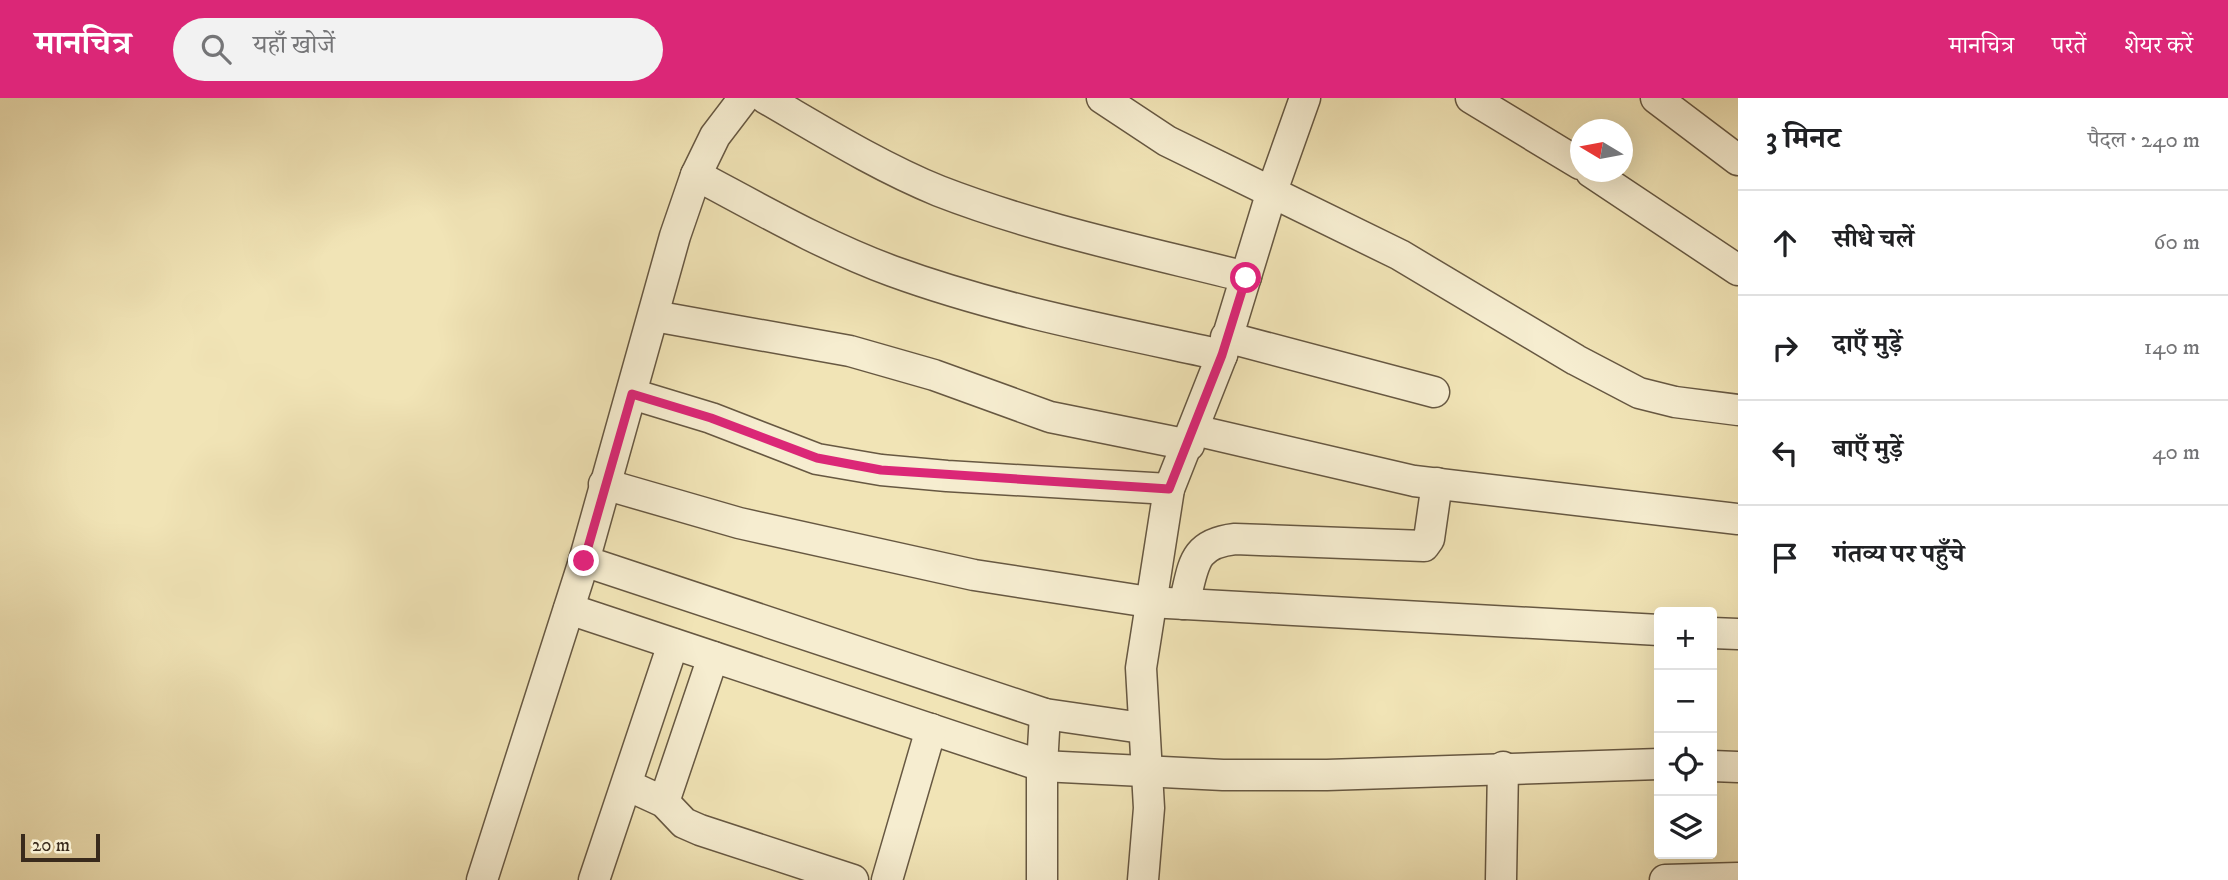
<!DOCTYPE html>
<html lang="hi">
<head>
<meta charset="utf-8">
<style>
  :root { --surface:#fff; --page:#f2f2f2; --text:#202124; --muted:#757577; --line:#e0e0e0; --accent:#db2777 }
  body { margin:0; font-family:"IM FELL DW Pica","Noto Serif Devanagari",serif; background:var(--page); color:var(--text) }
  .controls { position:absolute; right:21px; bottom:21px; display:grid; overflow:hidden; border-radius:7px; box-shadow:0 7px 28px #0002 }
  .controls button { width:63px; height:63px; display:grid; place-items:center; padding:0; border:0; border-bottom:2px solid var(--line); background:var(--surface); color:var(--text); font:35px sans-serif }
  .compass { position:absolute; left:1570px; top:21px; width:63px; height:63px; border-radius:50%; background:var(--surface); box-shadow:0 7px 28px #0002; rotate:280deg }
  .scale { position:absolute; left:21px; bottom:18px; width:79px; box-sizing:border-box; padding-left:7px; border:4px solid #392a1c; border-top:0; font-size:19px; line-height:24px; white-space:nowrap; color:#392a1c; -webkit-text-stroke:5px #f6edd0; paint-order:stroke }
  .stop { position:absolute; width:21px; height:21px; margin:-16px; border:5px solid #db2777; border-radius:50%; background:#fff }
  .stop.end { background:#db2777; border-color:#fff; box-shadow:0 2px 7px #0008 }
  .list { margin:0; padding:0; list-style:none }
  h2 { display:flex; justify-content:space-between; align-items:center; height:91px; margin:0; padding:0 28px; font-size:30px }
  h2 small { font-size:23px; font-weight:400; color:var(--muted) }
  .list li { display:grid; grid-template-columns:46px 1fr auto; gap:21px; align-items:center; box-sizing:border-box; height:105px; padding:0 28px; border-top:2px solid var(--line) }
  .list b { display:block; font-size:26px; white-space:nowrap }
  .list em { font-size:23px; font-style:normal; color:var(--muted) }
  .icon { flex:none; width:38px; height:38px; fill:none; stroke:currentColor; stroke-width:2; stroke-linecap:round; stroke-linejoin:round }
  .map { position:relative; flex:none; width:1738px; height:782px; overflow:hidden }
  header { display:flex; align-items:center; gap:42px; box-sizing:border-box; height:98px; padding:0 35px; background:var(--accent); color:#fff }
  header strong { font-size:33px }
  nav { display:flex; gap:38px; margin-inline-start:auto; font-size:24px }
  .search { width:490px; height:63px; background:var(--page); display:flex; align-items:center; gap:18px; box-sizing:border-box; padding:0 24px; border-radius:38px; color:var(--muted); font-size:26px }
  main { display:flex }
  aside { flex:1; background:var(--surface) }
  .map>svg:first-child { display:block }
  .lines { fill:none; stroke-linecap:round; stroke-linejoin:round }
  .street-casing { stroke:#675842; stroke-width:33 }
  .street { stroke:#f6edd0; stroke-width:30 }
  .route { stroke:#db2777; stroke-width:9 }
</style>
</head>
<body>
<header>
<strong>मानचित्र</strong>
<div class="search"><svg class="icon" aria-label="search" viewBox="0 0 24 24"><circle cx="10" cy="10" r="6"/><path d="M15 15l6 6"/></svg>यहाँ खोजें</div>
<nav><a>मानचित्र</a><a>परतें</a><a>शेयर करें</a></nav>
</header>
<main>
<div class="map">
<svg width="1738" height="782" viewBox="0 0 1738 782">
  <rect width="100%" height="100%" fill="#f1e4b6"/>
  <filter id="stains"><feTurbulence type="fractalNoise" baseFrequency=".00286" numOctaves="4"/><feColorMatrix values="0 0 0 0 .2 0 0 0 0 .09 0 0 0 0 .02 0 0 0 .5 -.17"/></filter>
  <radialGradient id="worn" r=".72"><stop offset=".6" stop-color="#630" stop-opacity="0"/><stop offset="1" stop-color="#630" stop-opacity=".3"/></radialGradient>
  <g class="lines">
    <g class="street-casing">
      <g id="street">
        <path d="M765,0C822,33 878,68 939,93C1037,131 1143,153 1246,179"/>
        <polyline points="1102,0 1167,43 1400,157 1576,262 1639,295 1675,304 1738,312"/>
        <polyline points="1471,0 1580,66"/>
        <polyline points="1656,0 1738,62"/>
        <polyline points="1591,74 1738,172"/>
        <path d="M696,77C760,111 824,148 892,173C999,212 1111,233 1222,257"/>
        <polyline points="654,218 850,253 934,277 1050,319 1189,347"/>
        <polyline points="1226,239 1434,294"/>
        <polyline points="632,296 711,320 817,361 881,372 947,378 1169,391"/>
        <polyline points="1194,332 1414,383 1738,421"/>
        <polyline points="604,386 739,425 974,477 1149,504 1659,532"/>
        <polyline points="584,463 1045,616 1142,630"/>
        <path d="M1184,506C1194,469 1191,446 1235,441L1424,448L1429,441L1437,385"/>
        <polyline points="569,511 1042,668 1223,677 1327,677 1659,666"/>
        <polyline points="1712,535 1738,536"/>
        <polyline points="1712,668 1738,669"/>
        <polyline points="627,687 664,704 684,725 700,732 853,782"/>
        <polyline points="664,704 713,559"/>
        <polyline points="482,782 584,463 675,138 696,77 715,38 744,0"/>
        <polyline points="594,782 673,546"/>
        <polyline points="887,782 931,631"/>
        <polyline points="1042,782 1042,668 1045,616"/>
        <polyline points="1143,782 1149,710 1141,570 1169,391 1222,257 1272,93 1305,0"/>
        <polyline points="1501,782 1503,669"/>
        <polyline points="1665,782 1738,780"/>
      </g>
    </g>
    <use href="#street" class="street"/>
  </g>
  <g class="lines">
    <polyline class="route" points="584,463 632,296 711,320 817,360 881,372 1169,391 1222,257 1246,180"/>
  </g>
  <rect width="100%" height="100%" filter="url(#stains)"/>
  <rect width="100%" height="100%" fill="url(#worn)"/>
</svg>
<div class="controls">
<button>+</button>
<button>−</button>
<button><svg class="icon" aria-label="locate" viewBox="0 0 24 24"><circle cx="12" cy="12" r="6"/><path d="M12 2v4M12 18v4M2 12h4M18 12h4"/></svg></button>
<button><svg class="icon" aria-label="layers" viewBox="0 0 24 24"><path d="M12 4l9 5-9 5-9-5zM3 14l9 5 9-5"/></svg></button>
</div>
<svg class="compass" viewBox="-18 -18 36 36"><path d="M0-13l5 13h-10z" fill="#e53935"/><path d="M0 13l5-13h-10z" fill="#757577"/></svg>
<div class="scale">20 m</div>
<div class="stop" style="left:1246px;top:180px"></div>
<div class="stop end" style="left:584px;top:463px"></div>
</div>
<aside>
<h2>3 मिनट<small>पैदल · 240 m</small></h2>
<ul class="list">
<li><svg class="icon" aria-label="ahead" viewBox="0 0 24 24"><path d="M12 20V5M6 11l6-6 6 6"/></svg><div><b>सीधे चलें</b></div><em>60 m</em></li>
<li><svg class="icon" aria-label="right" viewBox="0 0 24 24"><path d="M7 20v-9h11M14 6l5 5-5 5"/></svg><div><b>दाएँ मुड़ें</b></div><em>140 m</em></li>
<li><svg class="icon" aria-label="left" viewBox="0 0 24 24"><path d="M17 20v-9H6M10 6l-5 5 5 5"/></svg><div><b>बाएँ मुड़ें</b></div><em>40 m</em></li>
<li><svg class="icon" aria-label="arrive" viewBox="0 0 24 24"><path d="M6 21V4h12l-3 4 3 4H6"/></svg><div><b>गंतव्य पर पहुँचे</b></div></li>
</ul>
</aside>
</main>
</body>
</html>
